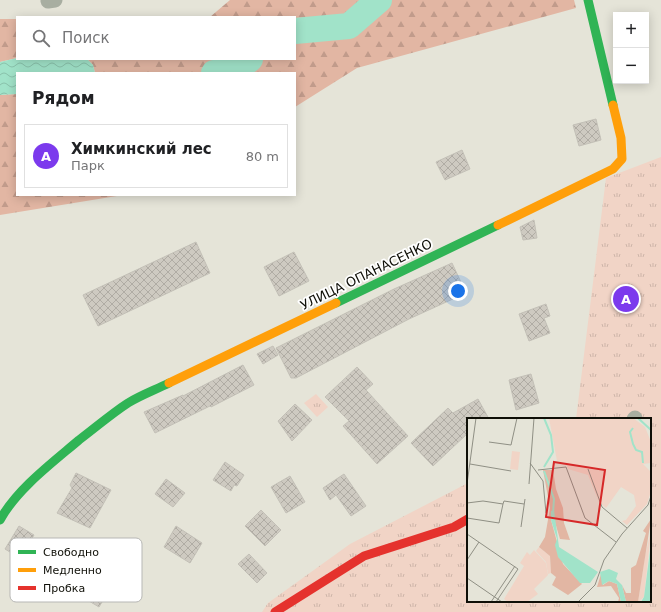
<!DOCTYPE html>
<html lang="ru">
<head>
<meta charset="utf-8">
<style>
  :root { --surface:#fff; --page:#f2f2f2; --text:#202124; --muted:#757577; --line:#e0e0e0; --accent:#7c3aed }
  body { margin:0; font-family:"DejaVu Sans",sans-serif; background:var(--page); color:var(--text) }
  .controls { position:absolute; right:12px; top:12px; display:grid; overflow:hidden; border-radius:0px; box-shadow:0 2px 10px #0003 }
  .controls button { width:36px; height:36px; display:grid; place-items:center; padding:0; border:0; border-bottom:1px solid var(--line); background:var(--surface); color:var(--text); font:20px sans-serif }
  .you { position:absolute; left:458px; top:291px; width:14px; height:14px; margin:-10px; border:3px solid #fff; border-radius:50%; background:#1a73e8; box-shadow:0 0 0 6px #1a73e833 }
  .badge { display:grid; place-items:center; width:26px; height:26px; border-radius:50%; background:var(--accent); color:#fff; font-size:13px; font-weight:700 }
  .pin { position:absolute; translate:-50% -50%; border:2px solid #fff; box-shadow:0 1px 4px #0006 }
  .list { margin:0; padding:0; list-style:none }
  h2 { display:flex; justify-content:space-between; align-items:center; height:52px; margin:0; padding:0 16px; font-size:17px }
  h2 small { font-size:13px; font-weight:400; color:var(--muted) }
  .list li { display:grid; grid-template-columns:26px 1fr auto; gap:12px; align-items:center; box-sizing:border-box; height:64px; margin:0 8px 8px; padding:0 8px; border:1px solid var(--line); border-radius:0px }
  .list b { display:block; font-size:15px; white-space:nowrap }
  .list p { margin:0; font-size:13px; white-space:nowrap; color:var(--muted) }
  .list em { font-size:13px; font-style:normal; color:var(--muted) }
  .icon { flex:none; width:22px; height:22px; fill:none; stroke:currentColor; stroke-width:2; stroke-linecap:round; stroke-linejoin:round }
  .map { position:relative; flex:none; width:661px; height:612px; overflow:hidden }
  .search { position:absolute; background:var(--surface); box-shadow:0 2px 10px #0003; left:16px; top:16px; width:280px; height:44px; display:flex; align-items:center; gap:10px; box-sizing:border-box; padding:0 14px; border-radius:0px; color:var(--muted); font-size:15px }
  .panel { position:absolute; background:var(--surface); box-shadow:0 2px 10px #0003; left:16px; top:72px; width:280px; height:124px; border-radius:0px }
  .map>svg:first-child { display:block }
  .forest { fill:url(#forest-firs) }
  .park { fill:url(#park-tufts) }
  .water { fill:url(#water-waves) }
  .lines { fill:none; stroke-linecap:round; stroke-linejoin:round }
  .river { stroke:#a1e3c9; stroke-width:26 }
  .building { fill:url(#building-cross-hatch); stroke:#c3c0b7 }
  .street { stroke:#a8aea1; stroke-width:15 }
  .fast { stroke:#30b455; stroke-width:9 }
  .slow { stroke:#ff9f0a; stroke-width:9 }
  .jam { stroke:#e5322d; stroke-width:9 }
  .labels { text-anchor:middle; stroke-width:3.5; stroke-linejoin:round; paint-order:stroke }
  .street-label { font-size:13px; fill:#0f0f07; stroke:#fff }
  .inset-river { fill:none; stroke:#a1e3c9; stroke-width:2 }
  .inset-road { fill:none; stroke:#8f8f84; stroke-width:1 }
  .view { fill:#d62828; fill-opacity:0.15; stroke:#d62828; stroke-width:2 }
  .inset-edge { fill:none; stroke:#0f0f07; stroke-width:2 }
  .key { fill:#fff; stroke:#b7b7b5; stroke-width:1 }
  .key-label { font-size:11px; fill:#0f0f07 }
</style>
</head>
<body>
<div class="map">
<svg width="661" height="612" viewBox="0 0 661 612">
  <defs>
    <pattern id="forest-firs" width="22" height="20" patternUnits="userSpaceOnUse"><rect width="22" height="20" fill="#e2b6a3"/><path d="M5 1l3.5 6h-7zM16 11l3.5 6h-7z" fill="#c19b8b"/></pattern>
    <pattern id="park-tufts" width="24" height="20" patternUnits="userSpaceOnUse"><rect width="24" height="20" fill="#f1d4c6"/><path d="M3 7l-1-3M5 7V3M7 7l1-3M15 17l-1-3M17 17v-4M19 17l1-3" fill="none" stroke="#cdb5a9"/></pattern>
    <pattern id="water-waves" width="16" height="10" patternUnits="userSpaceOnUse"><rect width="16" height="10" fill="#a1e3c9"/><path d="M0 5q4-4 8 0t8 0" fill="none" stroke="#89c2ab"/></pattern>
    <pattern id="building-cross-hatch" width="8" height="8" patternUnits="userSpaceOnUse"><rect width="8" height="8" fill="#cecac1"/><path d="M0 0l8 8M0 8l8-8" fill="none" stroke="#b0aca4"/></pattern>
  </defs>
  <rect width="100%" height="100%" fill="#e5e4d8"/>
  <g class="forest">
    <polygon points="230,0 574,0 576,8 357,68 295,107 295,73 95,73 93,65 87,59 295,59 295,17 210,17"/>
    <polygon points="0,19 17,19 17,58 0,62"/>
    <polygon points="17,94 17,195 123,195 0,215 0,95"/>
  </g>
  <g class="park">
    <polygon points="661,157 661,612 262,612 268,603 350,544 468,483 468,601 650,601 650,419 576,419 606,178"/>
    <polygon points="316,394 328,407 317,417 304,403"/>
  </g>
  <polygon class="water" points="17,58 17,59 87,59 93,65 95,73 17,73 17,94 0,95 0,62"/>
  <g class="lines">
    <g class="river">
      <polyline points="295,31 349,26 379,0"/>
      <polyline points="214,73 235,71 250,59"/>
    </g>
  </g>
  <g class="building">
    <polygon points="596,119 601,140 579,146 573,125"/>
    <polygon points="462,150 470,169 445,180 436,162"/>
    <polygon points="534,220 537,238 523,240 520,227"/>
    <polygon points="196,242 210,273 98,326 83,295"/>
    <polygon points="294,252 309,281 279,296 264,267"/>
    <polygon points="452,263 466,293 409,319 296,378 291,378 276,348 394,289"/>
    <polygon points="546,304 550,316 544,318 550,333 529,341 519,314"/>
    <polygon points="273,346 278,355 263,364 257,354"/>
    <polygon points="243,365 254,385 211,407 210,406 155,433 144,412 183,395 183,396"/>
    <polygon points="357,367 373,384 366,390 408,436 377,464 343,426 349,421 325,397"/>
    <polygon points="531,374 539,403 516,410 509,380"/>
    <polygon points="478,399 489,419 468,419 468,433 433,466 411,443 448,408 453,413"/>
    <polygon points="295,404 312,420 292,441 278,421"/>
    <polygon points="225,462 244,475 237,486 234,485 231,491 213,480"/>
    <polygon points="76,473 111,490 90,528 57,513 72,488 70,485"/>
    <polygon points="344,474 366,506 351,516 336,495 330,500 323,488"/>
    <polygon points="290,476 305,502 286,513 271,487"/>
    <polygon points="166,479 185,493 173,507 155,494"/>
    <polygon points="261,510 281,530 265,546 245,526"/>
    <polygon points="19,526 34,535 28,545 32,547 23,560 5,549"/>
    <polygon points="176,526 202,543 190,563 164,547"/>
    <polygon points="249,554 267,573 257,583 238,564"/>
    <polygon points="85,574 110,589 99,607 74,592"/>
  </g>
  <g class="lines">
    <g class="street">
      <polyline points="48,1 55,0"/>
      <polyline points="634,419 635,418"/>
    </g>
    <g class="fast">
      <polyline points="588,0 613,105"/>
      <polyline points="336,303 498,225"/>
      <path d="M0,520C17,489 52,463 79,440C95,428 111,414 128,403C141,395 155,390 169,383"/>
    </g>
    <g class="slow">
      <polyline points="498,225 613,169 622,159 621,138 613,105"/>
      <polyline points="169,383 336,303"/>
    </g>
    <polyline class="jam" points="275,612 364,556 454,527 468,519"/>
  </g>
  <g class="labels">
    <g class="street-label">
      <text transform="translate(366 274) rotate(-26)" y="5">УЛИЦА ОПАНАСЕНКО</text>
    </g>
  </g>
  <g transform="translate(467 418)">
    <rect width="184" height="184" fill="#e5e4d8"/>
    <path d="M184,113L177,179L171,184L178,138ZM72,129L83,138L84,155L81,156L79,144L69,133Z" fill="#f1d4c6"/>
    <path d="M76,52H86L89,71L96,90L97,105L103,122L93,121L87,101L84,102L96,146L115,166L101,177L85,167L89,159L84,155L83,138L72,129L78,119L83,90ZM184,101L171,184H159L155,167L159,175H164V150L169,147L179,115L176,113ZM134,156L136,167L142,163L150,166L154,184H151L152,180L144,168L130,169Z" fill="#e2b6a3"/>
    <path d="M82,0H166L178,9L184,24V45L176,46L184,54V73L180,86L160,107L155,103L159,102L169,88L167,77L154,69L139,90L132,84L121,57L101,51L99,45L90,43Z" fill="#f1d4c6"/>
    <path d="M45,33L53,34L51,52L43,51ZM67,132L79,145L81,157L67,171L71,176L60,184H41L37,181L57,148L53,145L60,134L63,137Z" fill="#f1d4c6"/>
    <path d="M87,92L92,129L131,154L123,165H113L91,139L88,127L90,121L84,102V93ZM184,125V184H174L177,179ZM142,151L151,155L149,161L155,167L159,184H154L150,166L142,163L135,167L133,154Z" fill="#a1e3c9"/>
    <path class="inset-river" d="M171,0L184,12M166,10L163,14L166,26L169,32L175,34L176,45M77,49L86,34L84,17L77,0M77,53L87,81L86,95"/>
    <path class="inset-road" d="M22,24L44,27L50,0M63,45L76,63L79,95M3,46L44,53M121,51L135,89L160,110M71,52L99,49L118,100L149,124M0,66L9,0M62,66L67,0M0,85L16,83L36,86L37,83L57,86M0,100L32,105L36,86M54,109L58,81M0,116L51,151L29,184M0,142L12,124M0,160L35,184M24,184L48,148M111,184L128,167L137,142L155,116L181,87L184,78"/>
    <path class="view" d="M87,44L138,52L130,107L79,99Z"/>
    <rect width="184" height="184" class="inset-edge"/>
  </g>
  <rect x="10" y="538" width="132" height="64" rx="6" class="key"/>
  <rect x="18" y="550" width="18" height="4" fill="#30b455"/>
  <rect x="18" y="568" width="18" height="4" fill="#ff9f0a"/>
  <rect x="18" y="586" width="18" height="4" fill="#e5322d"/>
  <g class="key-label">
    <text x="43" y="556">Свободно</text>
    <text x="43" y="574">Медленно</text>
    <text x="43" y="592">Пробка</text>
  </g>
</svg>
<div class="controls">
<button>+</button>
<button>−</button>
</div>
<div class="you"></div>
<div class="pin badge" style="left:626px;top:299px">A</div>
<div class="search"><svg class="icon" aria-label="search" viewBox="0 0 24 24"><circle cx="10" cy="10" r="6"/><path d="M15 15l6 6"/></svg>Поиск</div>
<section class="panel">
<h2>Рядом<small></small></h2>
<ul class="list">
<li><span class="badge">A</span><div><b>Химкинский лес</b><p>Парк</p></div><em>80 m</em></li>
</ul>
</section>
</div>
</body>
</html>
